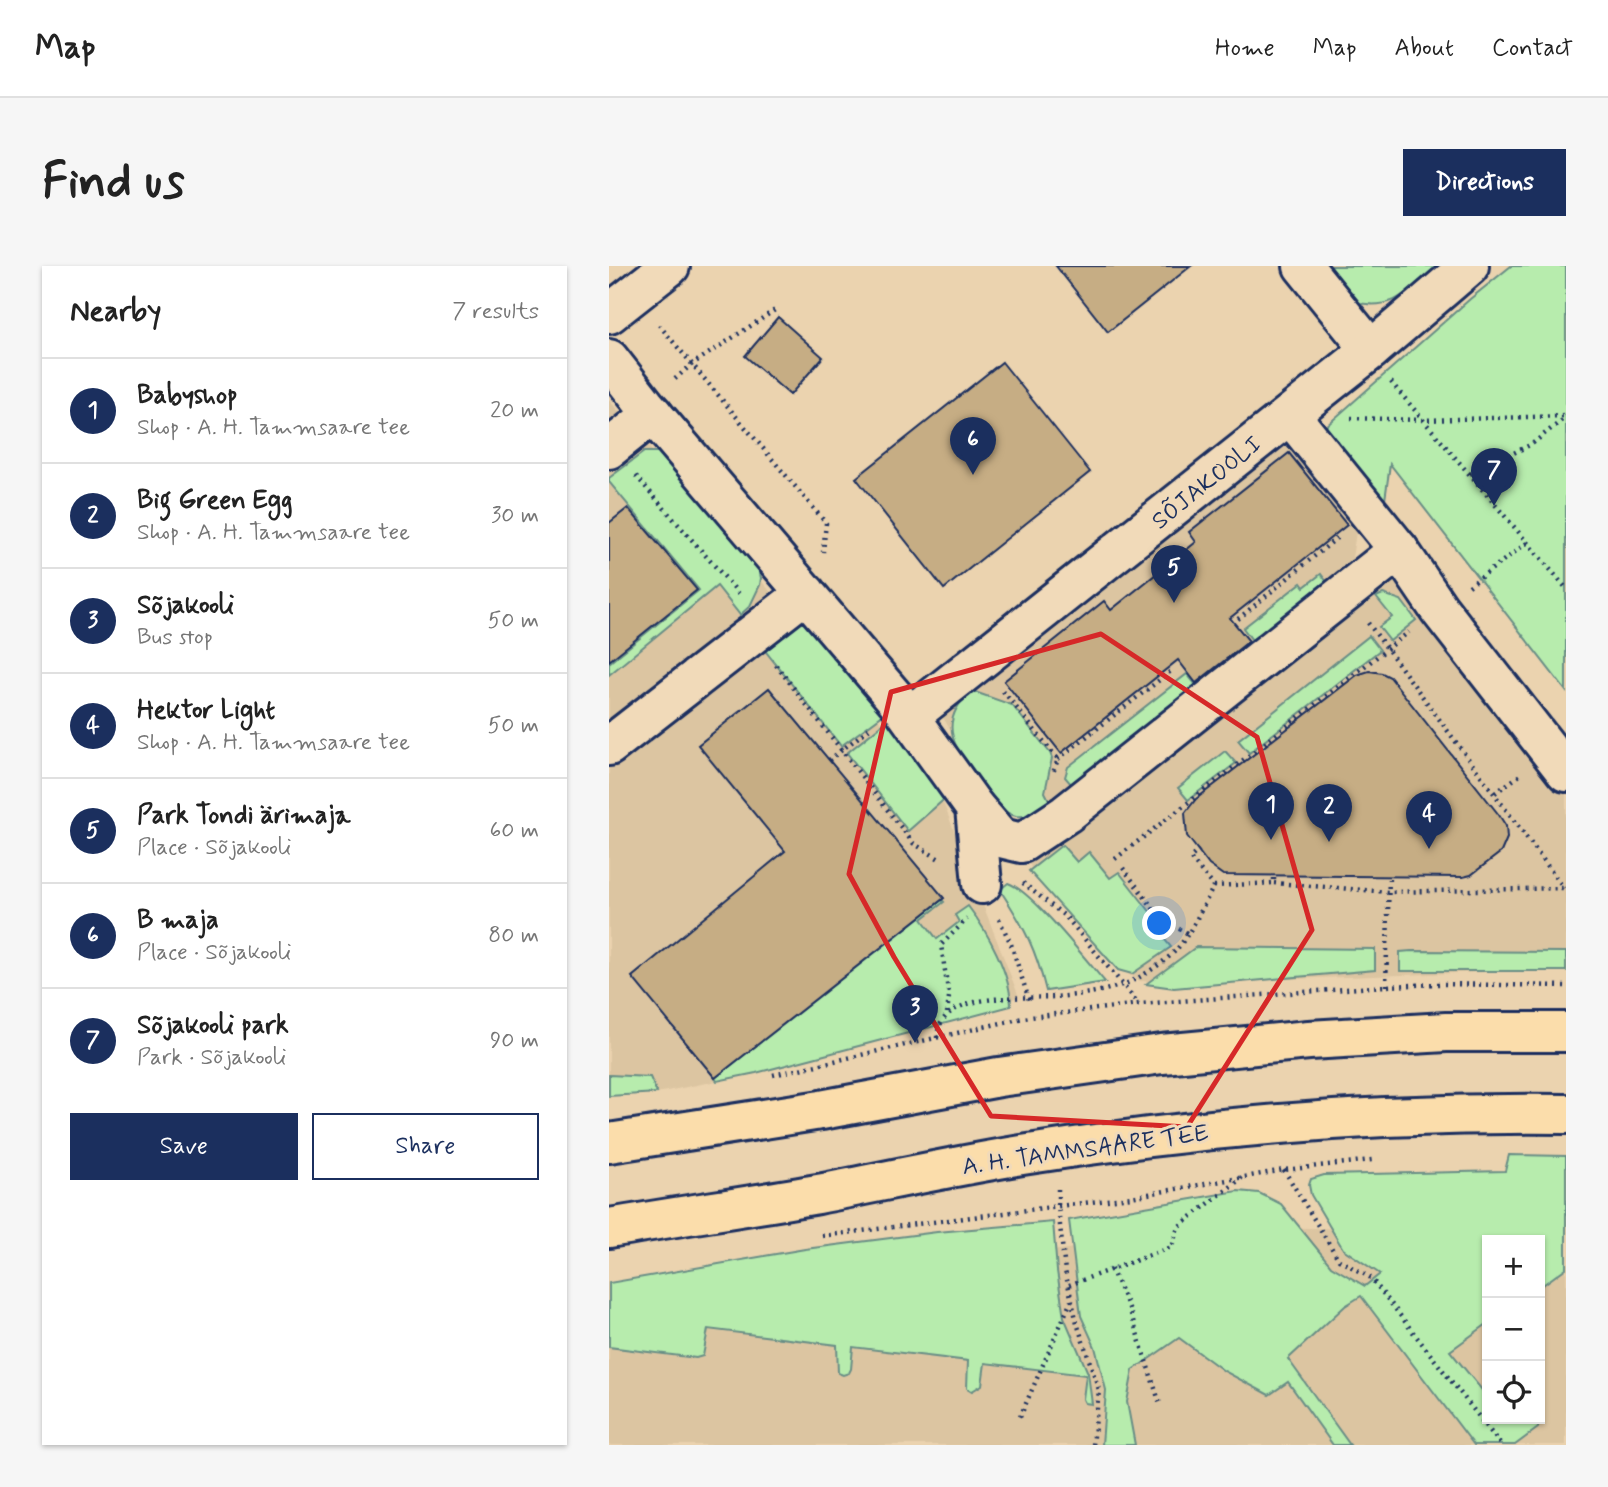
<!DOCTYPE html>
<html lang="en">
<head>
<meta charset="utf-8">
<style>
  :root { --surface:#fff; --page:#f6f6f6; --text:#222; --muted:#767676; --line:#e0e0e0; --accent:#1b2f5e }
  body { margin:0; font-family:Mynerve,sans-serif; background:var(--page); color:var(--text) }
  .controls { position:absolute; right:21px; bottom:21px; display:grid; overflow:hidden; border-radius:0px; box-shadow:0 2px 5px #0004 }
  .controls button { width:63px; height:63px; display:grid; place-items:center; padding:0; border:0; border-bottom:2px solid var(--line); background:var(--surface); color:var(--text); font:35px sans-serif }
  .you { position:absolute; left:551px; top:658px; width:24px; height:24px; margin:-18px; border:5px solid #fff; border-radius:50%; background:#1a73e8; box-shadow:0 0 0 10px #1a73e833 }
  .badge { display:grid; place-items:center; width:46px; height:46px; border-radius:50%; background:var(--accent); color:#fff; font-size:23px; font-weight:700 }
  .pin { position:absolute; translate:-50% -58px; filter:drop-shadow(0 2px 4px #0008) }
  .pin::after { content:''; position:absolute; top:37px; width:24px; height:21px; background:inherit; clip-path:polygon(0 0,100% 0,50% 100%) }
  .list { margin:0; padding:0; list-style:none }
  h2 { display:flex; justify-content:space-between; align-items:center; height:91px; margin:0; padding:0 28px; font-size:30px }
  h2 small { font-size:23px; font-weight:400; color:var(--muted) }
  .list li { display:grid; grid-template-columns:46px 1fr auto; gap:21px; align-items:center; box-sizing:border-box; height:105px; padding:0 28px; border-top:2px solid var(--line) }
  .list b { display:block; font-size:26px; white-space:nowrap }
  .list p { margin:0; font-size:23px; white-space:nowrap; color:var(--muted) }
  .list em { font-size:23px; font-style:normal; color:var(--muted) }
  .actions { display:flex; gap:14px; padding:21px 28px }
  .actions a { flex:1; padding:16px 0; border:2px solid var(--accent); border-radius:0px; text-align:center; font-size:24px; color:var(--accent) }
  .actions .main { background:var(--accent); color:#fff }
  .icon { flex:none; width:38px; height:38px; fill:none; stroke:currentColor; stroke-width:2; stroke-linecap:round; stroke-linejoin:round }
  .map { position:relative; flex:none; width:957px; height:1179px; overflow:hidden; border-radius:0px }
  header { display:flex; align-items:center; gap:42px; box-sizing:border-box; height:98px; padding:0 35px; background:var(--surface); border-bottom:2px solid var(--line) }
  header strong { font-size:33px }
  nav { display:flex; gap:38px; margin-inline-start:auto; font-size:24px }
  .intro { display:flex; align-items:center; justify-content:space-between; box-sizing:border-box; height:168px; padding:0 42px }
  h1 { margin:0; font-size:49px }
  .button { padding:18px 32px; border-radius:0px; background:var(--accent); color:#fff; font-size:24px; font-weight:700 }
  main { display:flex; gap:42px; padding:0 42px }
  aside { flex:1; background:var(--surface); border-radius:0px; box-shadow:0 2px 5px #0004 }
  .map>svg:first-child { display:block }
  .built { fill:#dcc5a1; fill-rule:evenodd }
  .green { fill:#b7ecad; stroke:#698e86; stroke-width:2 }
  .building { fill:#c6ad84; stroke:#1b2f5e; stroke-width:2 }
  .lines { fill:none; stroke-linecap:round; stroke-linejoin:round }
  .minor-casing { stroke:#1b2f5e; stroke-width:44 }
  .major-casing { stroke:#1b2f5e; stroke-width:44 }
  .path { stroke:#1b2f5e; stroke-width:4.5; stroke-dasharray:2 5; stroke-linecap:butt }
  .minor { stroke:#f1dab9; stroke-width:38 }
  .major { stroke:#fbddab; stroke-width:38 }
  .marked { fill:none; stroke:#d62828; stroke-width:5; stroke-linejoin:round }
  .labels { text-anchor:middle; stroke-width:6; stroke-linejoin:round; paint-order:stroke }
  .street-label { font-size:24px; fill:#1b2f5e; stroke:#f1dab9 }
</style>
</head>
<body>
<header>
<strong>Map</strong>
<nav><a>Home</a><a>Map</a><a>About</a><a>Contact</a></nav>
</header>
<div class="intro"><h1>Find us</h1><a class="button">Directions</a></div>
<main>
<aside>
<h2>Nearby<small>7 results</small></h2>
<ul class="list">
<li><span class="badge">1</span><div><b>Babyshop</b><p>Shop · A. H. Tammsaare tee</p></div><em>20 m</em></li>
<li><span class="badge">2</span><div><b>Big Green Egg</b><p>Shop · A. H. Tammsaare tee</p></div><em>30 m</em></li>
<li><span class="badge">3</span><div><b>Sõjakooli</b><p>Bus stop</p></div><em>50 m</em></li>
<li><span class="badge">4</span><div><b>Hektor Light</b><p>Shop · A. H. Tammsaare tee</p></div><em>50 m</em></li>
<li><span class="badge">5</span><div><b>Park Tondi ärimaja</b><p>Place · Sõjakooli</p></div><em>60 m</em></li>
<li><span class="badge">6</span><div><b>B maja</b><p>Place · Sõjakooli</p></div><em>80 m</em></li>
<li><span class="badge">7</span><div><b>Sõjakooli park</b><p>Park · Sõjakooli</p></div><em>90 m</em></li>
</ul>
<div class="actions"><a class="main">Save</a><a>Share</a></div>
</aside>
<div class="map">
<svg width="957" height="1179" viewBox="0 0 957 1179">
  <rect width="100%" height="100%" fill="#ebd3af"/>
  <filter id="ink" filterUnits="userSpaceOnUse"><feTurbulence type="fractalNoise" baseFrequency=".0143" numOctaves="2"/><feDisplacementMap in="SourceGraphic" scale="14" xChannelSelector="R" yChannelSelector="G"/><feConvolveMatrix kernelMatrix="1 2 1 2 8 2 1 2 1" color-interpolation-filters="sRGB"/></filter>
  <g filter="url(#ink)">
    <g class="built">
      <polygon points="0,134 330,526 410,731 280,766 147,807 48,827 0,826"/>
      <polygon points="679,172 748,259 742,299 424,547 375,520 332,448"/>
      <polygon points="786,283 957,478 957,703 573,717 531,715 512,704 424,604 416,592"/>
      <path d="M631,961L957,966V1179H0V1041ZM878,974H931V1153H878Z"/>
    </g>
    <g class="green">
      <path d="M714,0H829C800,24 786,46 745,36Z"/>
      <polygon points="902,0 957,0 957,425 781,198 775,241 721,173 716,161 861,33"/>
      <polygon points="35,186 53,186 145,283 152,312 151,319 141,340 131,349 108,320 0,409 0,397 90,324 0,216 0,212"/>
      <polygon points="712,308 718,316 643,374 634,362 692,317 695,321"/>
      <polygon points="774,328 792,334 807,354 781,375 770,361 783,351 767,331"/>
      <polygon points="196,353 275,448 232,480 154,382"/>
      <polygon points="760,370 771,384 640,487 629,474"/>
      <polygon points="578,408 588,420 462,518 456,511 459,501"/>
      <path d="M363,425L403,439L441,487L443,492L436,526L441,536C431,543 421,552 407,550C392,547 384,532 376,521C351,490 322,459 363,425Z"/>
      <polygon points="280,453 340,529 299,565 238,487"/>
      <polygon points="616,485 627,497 579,534 569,522"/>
      <polygon points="453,579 468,596 480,586 501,612 510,606 550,657 545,661 562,681 523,708 509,704 420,605"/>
      <path d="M399,617C423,625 477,694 496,716L437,725C427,684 416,662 393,627V622Z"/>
      <path d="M333,634L335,636L313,653L328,673L350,656L346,649L359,640C378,665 402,708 402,740L147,807L108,815L106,812Z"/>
      <polygon points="587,681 766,683 766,704 565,722 537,718"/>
      <polygon points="802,685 957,686 957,705 791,705 791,686"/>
      <polygon points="0,809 41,811 48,827 0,830"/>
      <polygon points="900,889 957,890 957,1002 931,1021 931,974 878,974 878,1058 841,1085 878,1130 878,1153 897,1153 900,1156 906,1153 930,1153 929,1162 906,1179 865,1179 752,1030 736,1040 679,1093 741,1179 724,1179 679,1116 660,1129 615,1105 570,1072 524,1104 518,1136 526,1179 493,1179 497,1124 486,1081 472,1050 460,954 629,925 650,927 672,938 722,1000 756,1020 771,1008 734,983 702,929 700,919 702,913 715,909 896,905"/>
      <polygon points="444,956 448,1005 455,1051 479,1107 483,1138 476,1137 474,1133 477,1109 376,1097 373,1119 363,1125 358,1122 359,1095 244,1081 242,1103 240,1107 234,1109 229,1107 228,1079 99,1063 94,1090 87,1092 0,1081 0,1017 196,983 328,966"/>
    </g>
    <g class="building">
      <polygon points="447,0 582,0 499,66"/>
      <polygon points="169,51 214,91 181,129 136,90"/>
      <polygon points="393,96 481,206 335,323 247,212"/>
      <polygon points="680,187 738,259 621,352 640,375 587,417 569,394 452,487 395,415 495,335 502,344 587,276 580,266"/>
      <polygon points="19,242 88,324 0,395 0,257"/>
      <polygon points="760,405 773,407 781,411 890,549 897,560 898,572 892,586 862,609 854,611 614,609 600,599 578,570 576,547 587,533 748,409"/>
      <polygon points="160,422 335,632 106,812 23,711 176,585 89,479"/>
    </g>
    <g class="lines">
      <g class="minor-casing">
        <g id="minor">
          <polyline points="694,0 762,84"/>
          <polyline points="0,48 61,0"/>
          <polyline points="0,93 36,139 291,438 366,542 373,618"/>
          <polyline points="681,149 790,284 830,343 957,506"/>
          <polyline points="0,183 44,148"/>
          <polyline points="301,450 762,84 860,0"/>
          <polyline points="0,480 197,327"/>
          <polyline points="366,542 392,572 413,577 457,548 790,284"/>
        </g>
      </g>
      <g class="major-casing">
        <g id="major">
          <polyline points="0,877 212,844 390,811 553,788 700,774 837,766 957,766"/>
          <path d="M0,962C70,950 140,940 209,928C277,915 345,900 413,889C592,860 775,846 957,848"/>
        </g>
      </g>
      <g class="path">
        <polyline points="50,59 217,257 214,286"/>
        <polyline points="66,113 82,99 169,42"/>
        <polyline points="782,116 957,322"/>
        <polyline points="742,152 813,154 957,150"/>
        <polyline points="861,208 923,178 957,151"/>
        <polyline points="27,210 132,330"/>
        <polyline points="860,320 918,277"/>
        <polyline points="629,353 729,271"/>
        <polyline points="759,357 955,622"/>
        <polyline points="167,399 304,577 332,594"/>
        <polyline points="394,425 449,493 444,507"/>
        <polyline points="449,493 562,405"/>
        <polyline points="220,494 261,462"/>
        <polyline points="886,527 911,509"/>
        <polyline points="506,593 800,366"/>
        <polyline points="514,602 553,654 578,667"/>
        <polyline points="414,617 457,651 530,738"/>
        <polyline points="665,617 780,626 956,622"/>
        <polyline points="605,620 665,617 665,609"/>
        <polyline points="390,653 402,678 421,737"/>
        <polyline points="777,720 780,610"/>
        <polyline points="338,747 340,731 332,679 358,653"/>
        <path d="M328,772C330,724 412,733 446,731C472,729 505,725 529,712C541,705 558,694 567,684C581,669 595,638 605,620L581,592L590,584"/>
        <polyline points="164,809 414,752 530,738 777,720 831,718 957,720"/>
        <polyline points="675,904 730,994 762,1012 892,1179"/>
        <polyline points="449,923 449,941 456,1005 468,1057 490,1124 484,1179"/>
        <polyline points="213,970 522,931 675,904 763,894"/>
        <polyline points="502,1003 520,1042 552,1141"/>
        <polyline points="460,1019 563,981 569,961 633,912"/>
        <polyline points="411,1151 462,1035"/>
      </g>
      <use href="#minor" class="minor"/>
      <use href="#major" class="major"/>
    </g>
  </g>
  <path class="marked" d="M492,368L648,471L703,664L578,861L382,850L285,691L240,608L282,426Z"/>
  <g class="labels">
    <g class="street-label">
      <text transform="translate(597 216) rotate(-39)" y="8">SÕJAKOOLI</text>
      <text transform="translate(476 883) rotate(-8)" y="8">A. H. TAMMSAARE TEE</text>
    </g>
  </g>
</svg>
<div class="controls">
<button>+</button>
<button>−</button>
<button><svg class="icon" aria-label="locate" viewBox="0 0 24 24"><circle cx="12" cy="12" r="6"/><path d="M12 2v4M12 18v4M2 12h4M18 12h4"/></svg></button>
</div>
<div class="you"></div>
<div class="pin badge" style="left:662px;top:574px">1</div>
<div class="pin badge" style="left:720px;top:576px">2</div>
<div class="pin badge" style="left:306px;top:777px">3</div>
<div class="pin badge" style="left:820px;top:583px">4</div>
<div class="pin badge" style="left:565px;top:337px">5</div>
<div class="pin badge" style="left:364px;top:209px">6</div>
<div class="pin badge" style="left:885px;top:240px">7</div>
</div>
</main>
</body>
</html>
